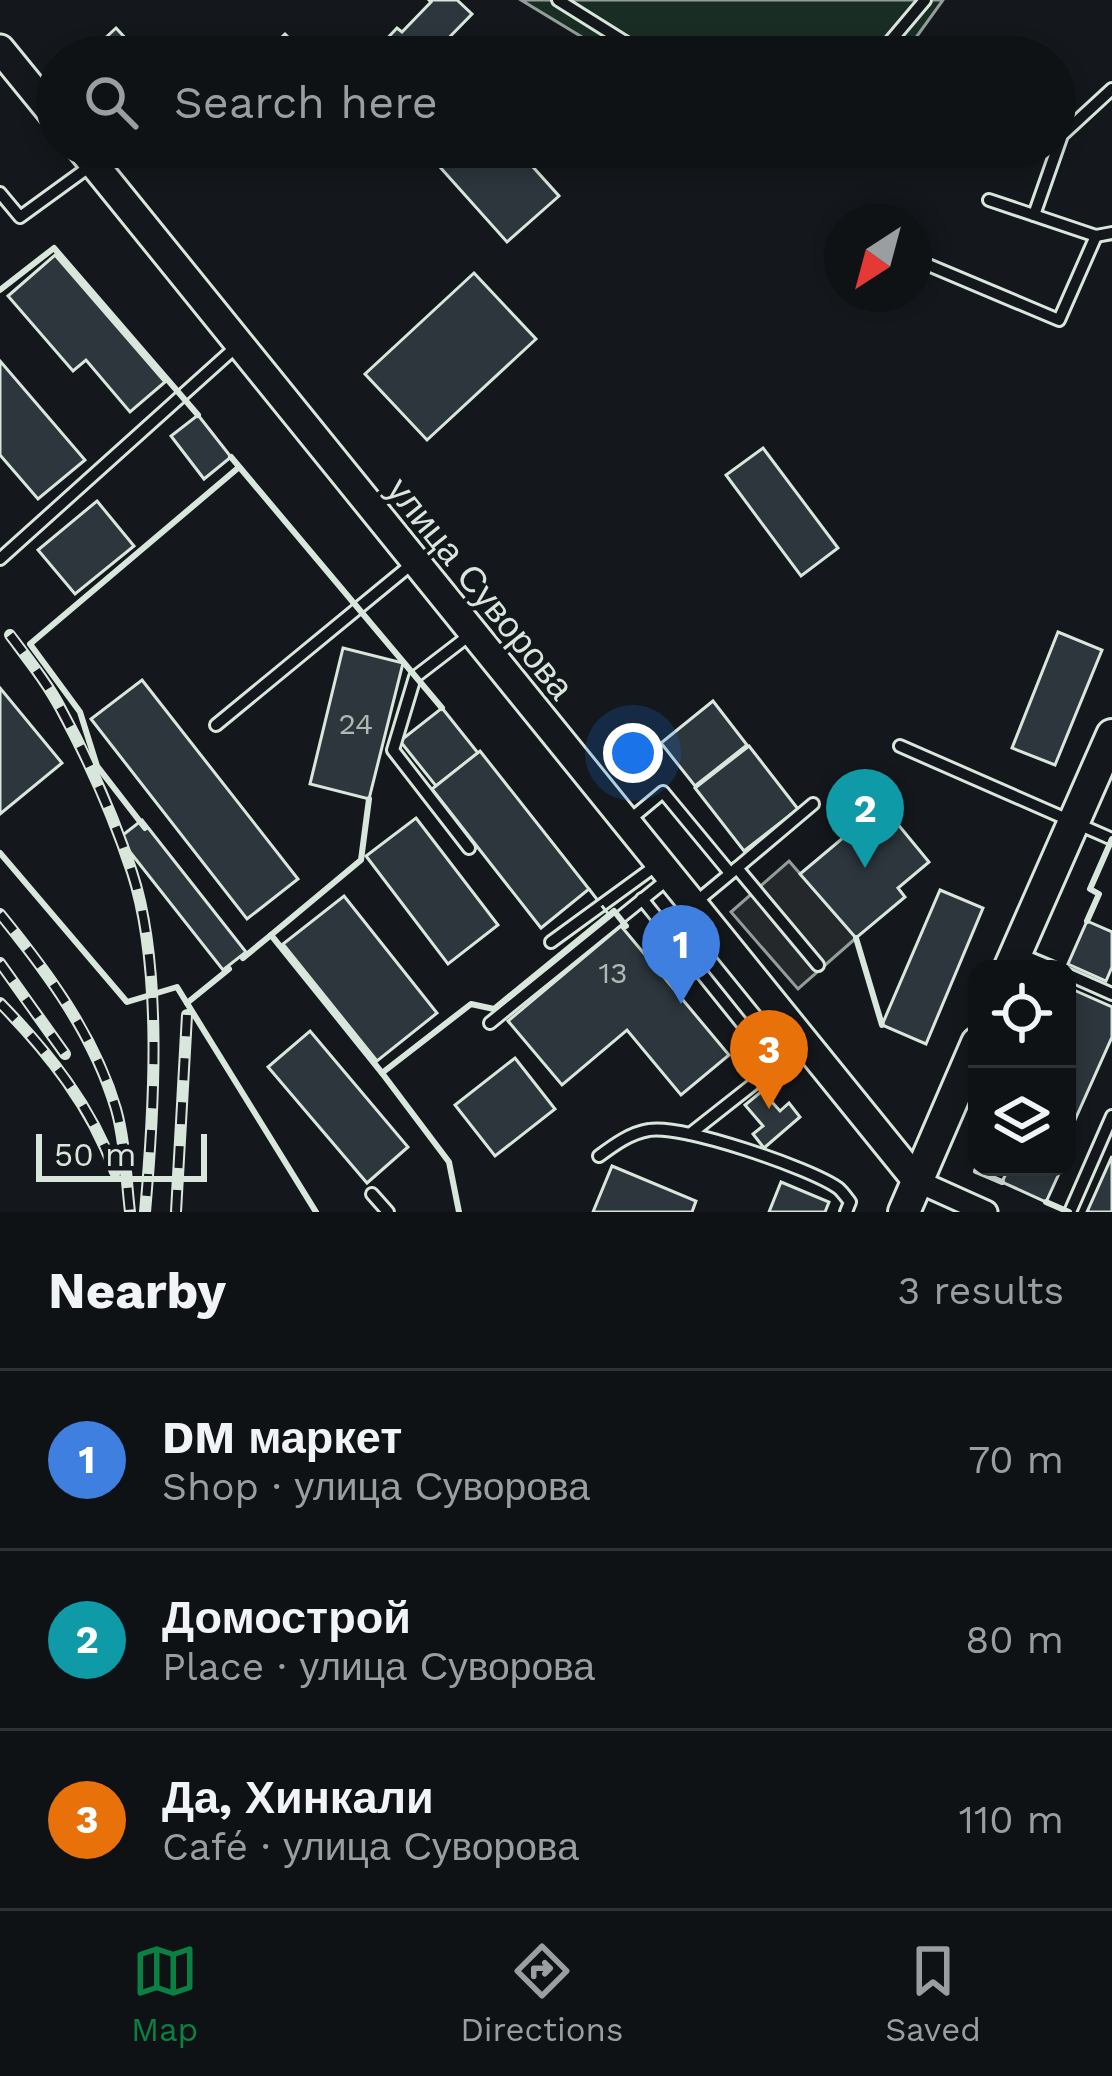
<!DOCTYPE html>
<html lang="en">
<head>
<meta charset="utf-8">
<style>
  :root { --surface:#0f1215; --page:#181b1e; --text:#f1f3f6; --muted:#9b9ea0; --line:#2f3234; --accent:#0b8043 }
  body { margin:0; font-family:"Work Sans",sans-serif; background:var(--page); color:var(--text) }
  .controls { position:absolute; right:36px; bottom:36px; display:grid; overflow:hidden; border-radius:24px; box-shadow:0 6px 18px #0003 }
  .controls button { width:108px; height:108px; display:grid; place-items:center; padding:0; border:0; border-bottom:3px solid var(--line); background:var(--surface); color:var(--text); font:60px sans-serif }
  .compass { position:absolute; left:824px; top:204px; width:108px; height:108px; border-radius:50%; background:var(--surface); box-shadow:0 6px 18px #0003; rotate:216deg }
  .scale { position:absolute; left:36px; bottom:30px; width:171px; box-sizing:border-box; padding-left:12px; border:6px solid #d8e6dc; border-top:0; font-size:33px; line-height:42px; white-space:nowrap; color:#d8e6dc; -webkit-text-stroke:9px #14181c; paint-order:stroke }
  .you { position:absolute; left:633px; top:753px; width:42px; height:42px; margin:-30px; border:9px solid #fff; border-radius:50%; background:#1a73e8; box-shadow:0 0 0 18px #1a73e833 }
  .badge { display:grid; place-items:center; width:78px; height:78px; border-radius:50%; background:var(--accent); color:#fff; font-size:39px; font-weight:700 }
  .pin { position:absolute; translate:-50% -99px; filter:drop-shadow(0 3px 6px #0008) }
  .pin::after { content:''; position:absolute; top:63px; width:42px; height:36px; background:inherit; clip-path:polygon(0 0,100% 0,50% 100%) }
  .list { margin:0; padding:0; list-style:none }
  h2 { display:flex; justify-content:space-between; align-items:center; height:156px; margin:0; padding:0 48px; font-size:51px }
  h2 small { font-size:39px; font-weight:400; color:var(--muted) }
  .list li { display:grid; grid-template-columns:78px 1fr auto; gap:36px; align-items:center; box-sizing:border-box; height:180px; padding:0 48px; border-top:3px solid var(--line) }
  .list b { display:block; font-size:45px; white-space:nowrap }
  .list p { margin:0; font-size:39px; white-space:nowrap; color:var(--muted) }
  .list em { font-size:39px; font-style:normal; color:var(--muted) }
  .icon { flex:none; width:66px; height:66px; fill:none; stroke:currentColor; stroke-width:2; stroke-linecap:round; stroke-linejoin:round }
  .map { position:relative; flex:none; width:1112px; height:1212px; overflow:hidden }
  .search { position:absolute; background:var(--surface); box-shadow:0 6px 18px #0003; left:36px; right:36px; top:36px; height:132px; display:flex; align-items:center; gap:30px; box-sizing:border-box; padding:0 42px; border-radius:66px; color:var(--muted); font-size:45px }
  .sheet { height:696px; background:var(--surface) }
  nav { display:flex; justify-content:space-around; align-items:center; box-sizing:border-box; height:168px; border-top:3px solid var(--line); background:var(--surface); font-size:33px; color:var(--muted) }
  nav a { display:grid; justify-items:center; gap:6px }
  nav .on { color:var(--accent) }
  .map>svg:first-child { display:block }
  .green { fill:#1a2d24; stroke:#939e99; stroke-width:3 }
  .parking { fill:#24282b; stroke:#939e99; stroke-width:3 }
  .building { fill:#2c363c; stroke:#d8e6dc; stroke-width:3 }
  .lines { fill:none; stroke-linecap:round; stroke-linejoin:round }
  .service-casing { stroke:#d8e6dc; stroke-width:16 }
  .minor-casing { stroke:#d8e6dc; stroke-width:27 }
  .tertiary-casing { stroke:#d8e6dc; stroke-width:33 }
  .secondary-casing { stroke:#d8e6dc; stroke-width:36 }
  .service { stroke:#14181c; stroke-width:10 }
  .minor { stroke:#14181c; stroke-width:21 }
  .tertiary { stroke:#14181c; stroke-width:27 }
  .secondary { stroke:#14181c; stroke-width:30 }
  .rail-casing { stroke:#d8e6dc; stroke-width:12 }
  .rail { stroke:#14181c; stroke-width:8; stroke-dasharray:22; stroke-linecap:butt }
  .fence { stroke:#d8e6dc; stroke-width:3; stroke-dasharray:15 6; stroke-linecap:butt }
  .wall { stroke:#d8e6dc; stroke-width:6 }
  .labels { text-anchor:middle; stroke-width:9; stroke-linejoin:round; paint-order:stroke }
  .number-label { font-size:30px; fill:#adbab4 }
  .street-label { font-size:36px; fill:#d8e6dc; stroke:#14181c }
</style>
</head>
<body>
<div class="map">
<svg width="1112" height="1212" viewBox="0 0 1112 1212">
  <rect width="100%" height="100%" fill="#14181c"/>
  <polygon class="green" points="521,0 943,0 902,57 615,57"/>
  <polygon class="parking" points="789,861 856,938 798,989 731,912"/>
  <g class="building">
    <polygon points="429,0 457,0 472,14 430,57 383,57 389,50 382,44 397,28 402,32 431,2"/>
    <polygon points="116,28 143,57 85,57"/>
    <polygon points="285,34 295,44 299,40 305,46 300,50 307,57 277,57 269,49"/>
    <polygon points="422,147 515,147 559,196 507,242"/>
    <polygon points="55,255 165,382 130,412 86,360 73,371 8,296"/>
    <polygon points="474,273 536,339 427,440 365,374"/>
    <polygon points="0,361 85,460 38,499 0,455"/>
    <polygon points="198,415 231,457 204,479 171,436"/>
    <polygon points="763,448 838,548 801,576 726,475"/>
    <polygon points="97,501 134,546 75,594 38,550"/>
    <polygon points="1058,632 1102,650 1055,765 1012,748"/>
    <polygon points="343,648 403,663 369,799 310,784"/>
    <polygon points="142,680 298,879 247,919 91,719"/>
    <polygon points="0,688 62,763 0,814"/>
    <polygon points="713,701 747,745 695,786 661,743"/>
    <polygon points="442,708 478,753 436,786 400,741"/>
    <polygon points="749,746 798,809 744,851 695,788"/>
    <polygon points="480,751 589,889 541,928 432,789"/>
    <polygon points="882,805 929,862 898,888 905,897 856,938 800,874"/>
    <polygon points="416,818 498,925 448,964 366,856"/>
    <polygon points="142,820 246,952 223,970 119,838"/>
    <polygon points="940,890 983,908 926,1044 882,1025"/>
    <polygon points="344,896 437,1013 377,1061 283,944"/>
    <polygon points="1087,921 1112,932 1112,967 1106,981 1068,964"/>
    <polygon points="621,926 729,1055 681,1095 627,1030 562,1085 508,1021"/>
    <polygon points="1067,987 1112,1007 1112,1037 1070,1131 1067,1129"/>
    <polygon points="310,1031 408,1147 367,1183 268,1067"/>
    <polygon points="515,1058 555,1109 495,1156 455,1105"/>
    <polygon points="762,1091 780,1111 789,1103 800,1117 764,1148 753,1134 763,1126 745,1105"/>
    <polygon points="1112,1156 1112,1212 1087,1212"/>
    <polygon points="612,1166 696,1201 692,1212 593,1212"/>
    <polygon points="1009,1167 1062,1167 1046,1202 1002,1182"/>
    <polygon points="781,1182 829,1202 825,1212 769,1212"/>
  </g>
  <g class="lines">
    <g class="service-casing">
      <g id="service">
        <polyline points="558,0 649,57"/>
        <polyline points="877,57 925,0"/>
        <polyline points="0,193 20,217 93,164"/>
        <polyline points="989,200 1096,236 1112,233"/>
        <polyline points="1034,215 1062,135 1112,89"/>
        <polyline points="914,259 1059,320 1096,236"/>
        <polyline points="0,559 237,346"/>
        <polyline points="216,725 413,563"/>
        <polyline points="900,746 1112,839"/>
        <polyline points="627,822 663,792 730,873"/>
        <polyline points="469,848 393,750 415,677 471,634"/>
        <polyline points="737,868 813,804"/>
        <polyline points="642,899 776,1066"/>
        <polyline points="696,902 737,868 818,965"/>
        <polyline points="551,942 658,864"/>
        <polyline points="1020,954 1056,969"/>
        <polyline points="1067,974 1112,994"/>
        <polyline points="490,1023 669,878"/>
        <polyline points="690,1134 803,1045"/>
        <path d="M599,1156C614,1145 630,1133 649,1130C681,1124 810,1168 838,1188C841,1190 847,1198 850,1202L846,1212"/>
        <polyline points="372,1194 388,1212"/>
        <polyline points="1070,1212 1112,1116"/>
      </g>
    </g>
    <g class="minor-casing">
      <polyline id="minor" points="917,1181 986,1212"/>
    </g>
    <g class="tertiary-casing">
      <g id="tertiary">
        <polyline points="0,49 57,119"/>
        <polyline points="80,147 917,1181"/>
      </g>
    </g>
    <g class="secondary-casing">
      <g id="secondary">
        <polyline points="1009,969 1112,735"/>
        <polyline points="904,1212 977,1043"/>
      </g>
    </g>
    <use href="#service" class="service"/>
    <use href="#minor" class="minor"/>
    <use href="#tertiary" class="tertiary"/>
    <use href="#secondary" class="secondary"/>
    <g class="rail-casing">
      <g id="rail">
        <path d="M10,635C28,659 48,684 62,711C89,761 114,818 132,872C163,967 154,1112 145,1212"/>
        <path d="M0,914C48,973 94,1035 116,1109C125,1141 126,1178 130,1212"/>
        <polyline points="0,963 65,1054"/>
        <path d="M0,1003C49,1053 91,1106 115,1172"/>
        <polyline points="176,1212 187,1015"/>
      </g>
    </g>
    <use href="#rail" class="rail"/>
    <polyline class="fence" points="589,889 609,915"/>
    <g class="wall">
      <polyline points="0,290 54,248 198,415"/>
      <polyline points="231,457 442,708"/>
      <polyline points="145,828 97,766 80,712 30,644 238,468"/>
      <polyline points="0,853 127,1002 177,987 316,1212"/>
      <polyline points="1087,921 1099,894 1090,889 1112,839"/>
      <polyline points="271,935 361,860 369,799"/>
      <polyline points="856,938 882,1025"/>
      <polyline points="243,958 271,935 382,1073"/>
      <polyline points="187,1003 229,969"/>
      <polyline points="978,1167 976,1171 1002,1182"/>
      <polyline points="1046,1202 1069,1212"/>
      <polyline points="459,1212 449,1162 382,1073 471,1004 494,1009 614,911 626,926"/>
    </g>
  </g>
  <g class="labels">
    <g class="number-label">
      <text x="356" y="734">24</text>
      <text x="613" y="983">13</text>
    </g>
    <g class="street-label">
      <text transform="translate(481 588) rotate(51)" y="13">улица Суворова</text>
    </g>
  </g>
</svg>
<div class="controls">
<button><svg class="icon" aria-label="locate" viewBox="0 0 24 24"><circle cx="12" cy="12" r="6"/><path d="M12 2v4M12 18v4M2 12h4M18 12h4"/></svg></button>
<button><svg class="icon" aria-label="layers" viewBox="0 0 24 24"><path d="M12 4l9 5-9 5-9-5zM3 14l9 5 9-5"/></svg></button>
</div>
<svg class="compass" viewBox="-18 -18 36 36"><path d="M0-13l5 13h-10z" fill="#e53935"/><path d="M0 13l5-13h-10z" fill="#9b9ea0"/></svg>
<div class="scale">50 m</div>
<div class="you"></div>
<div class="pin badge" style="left:681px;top:1004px;background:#3f7fe0">1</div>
<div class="pin badge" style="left:865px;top:868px;background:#0f9aa8">2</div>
<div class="pin badge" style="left:769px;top:1109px;background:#e8710a">3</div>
<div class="search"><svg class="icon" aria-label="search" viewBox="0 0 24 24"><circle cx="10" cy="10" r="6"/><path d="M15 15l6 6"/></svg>Search here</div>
</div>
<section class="sheet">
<h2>Nearby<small>3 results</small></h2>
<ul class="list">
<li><span class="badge" style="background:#3f7fe0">1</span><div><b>DM маркет</b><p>Shop · улица Суворова</p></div><em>70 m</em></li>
<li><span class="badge" style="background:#0f9aa8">2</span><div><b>Домострой</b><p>Place · улица Суворова</p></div><em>80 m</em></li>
<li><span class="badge" style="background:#e8710a">3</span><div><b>Да, Хинкали</b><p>Café · улица Суворова</p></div><em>110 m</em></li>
</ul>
</section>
<nav>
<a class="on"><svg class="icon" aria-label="map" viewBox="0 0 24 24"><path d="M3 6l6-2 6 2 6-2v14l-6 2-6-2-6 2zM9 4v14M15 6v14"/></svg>Map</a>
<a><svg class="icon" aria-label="directions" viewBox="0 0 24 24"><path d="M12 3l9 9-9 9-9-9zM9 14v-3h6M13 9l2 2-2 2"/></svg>Directions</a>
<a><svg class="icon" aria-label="saved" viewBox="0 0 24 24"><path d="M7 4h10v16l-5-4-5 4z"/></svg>Saved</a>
</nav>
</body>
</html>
